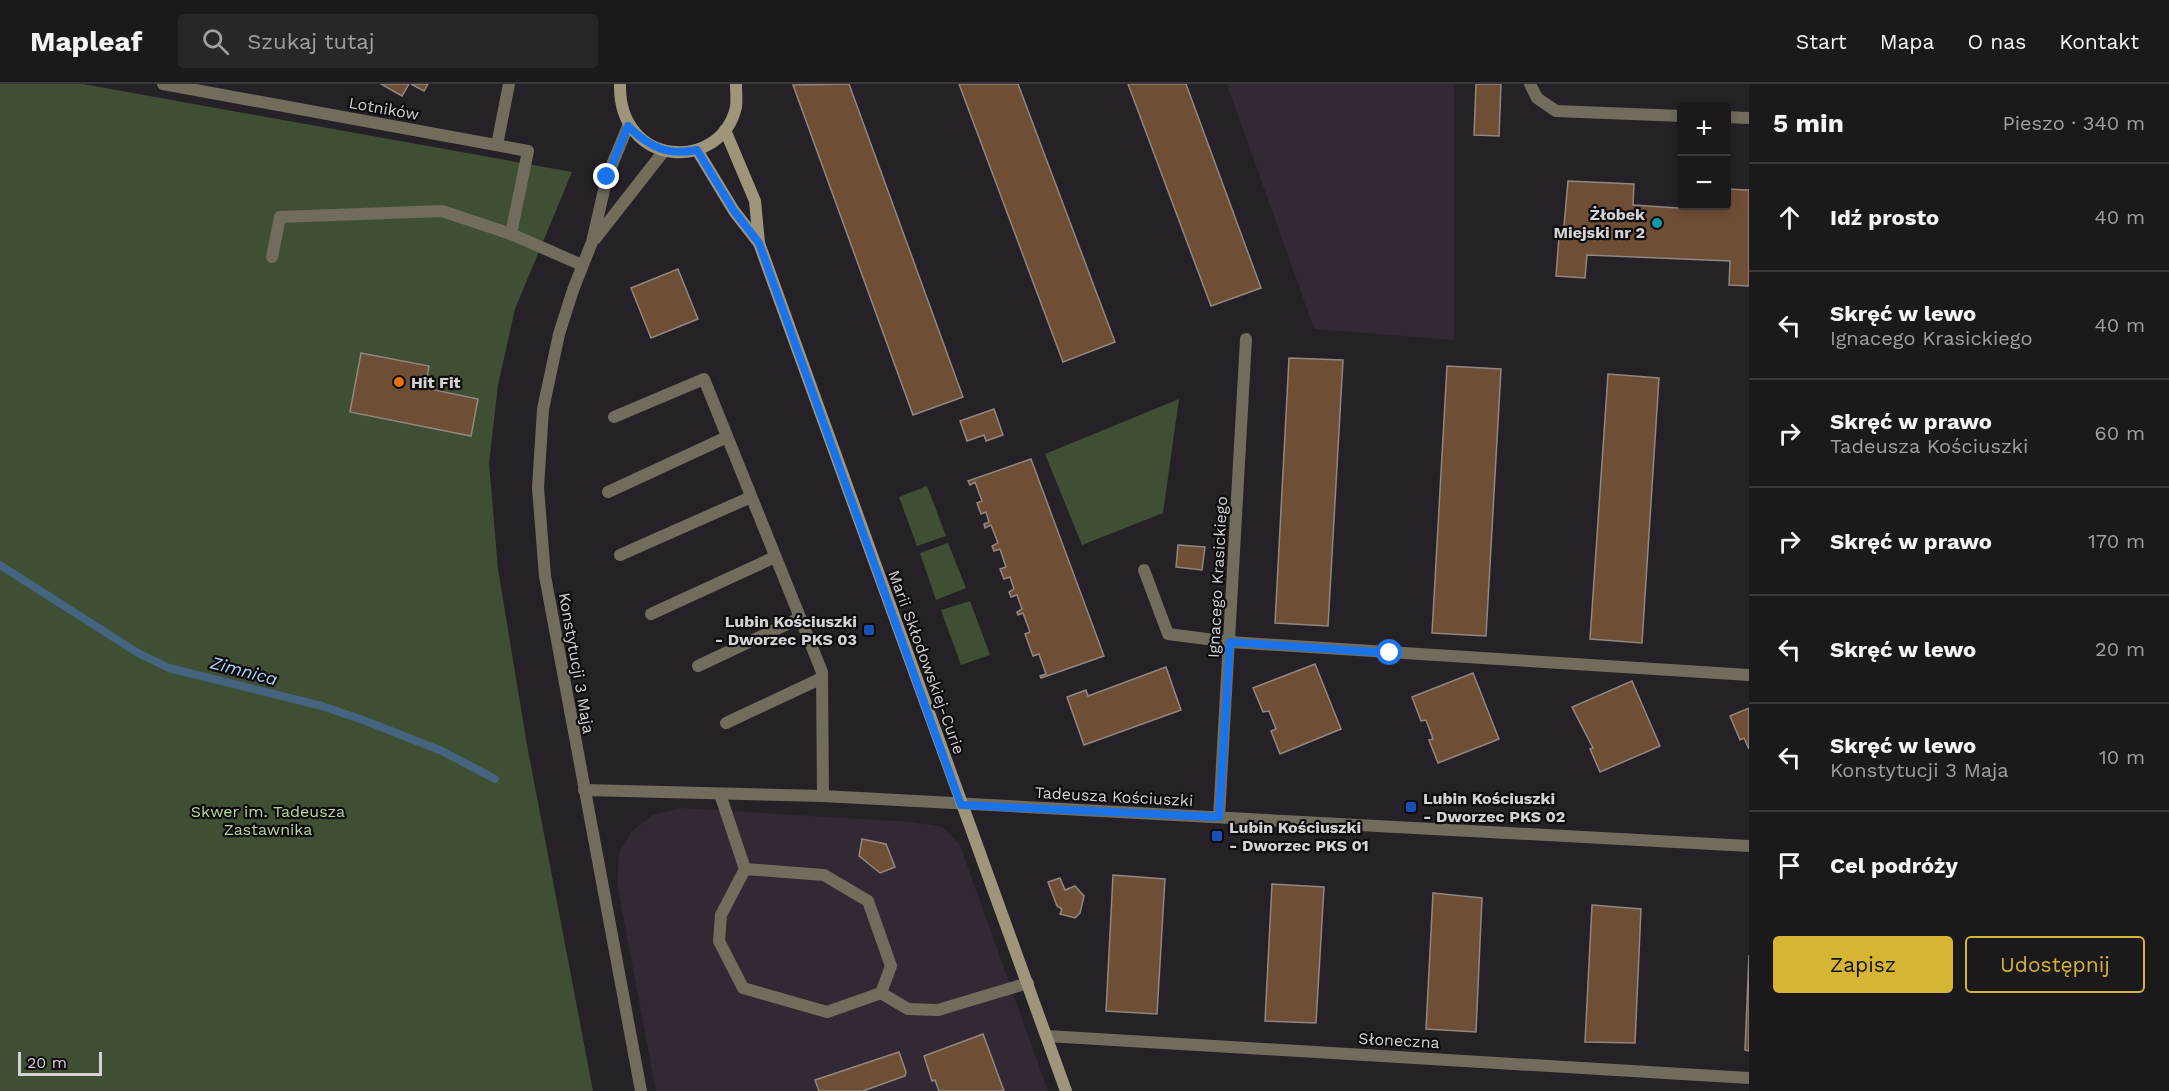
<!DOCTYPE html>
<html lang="pl">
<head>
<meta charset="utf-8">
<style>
  :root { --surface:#1c191d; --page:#29262a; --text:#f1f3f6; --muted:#a0a0a4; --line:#3a383b; --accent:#d6b534 }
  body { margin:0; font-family:"Work Sans",sans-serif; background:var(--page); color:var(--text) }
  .controls { position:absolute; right:18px; top:18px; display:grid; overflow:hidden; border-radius:6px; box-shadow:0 3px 9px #0003 }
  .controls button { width:54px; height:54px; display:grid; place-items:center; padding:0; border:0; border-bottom:2px solid var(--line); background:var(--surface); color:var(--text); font:30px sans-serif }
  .scale { position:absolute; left:18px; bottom:15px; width:84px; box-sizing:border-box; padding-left:6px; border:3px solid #d5d2d6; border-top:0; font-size:16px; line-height:21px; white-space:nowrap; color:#d5d2d6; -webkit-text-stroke:4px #0e0c0e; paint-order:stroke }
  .stop { position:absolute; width:18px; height:18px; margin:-14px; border:4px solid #1a73e8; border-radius:50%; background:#fff }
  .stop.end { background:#1a73e8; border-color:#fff; box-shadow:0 2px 6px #0008 }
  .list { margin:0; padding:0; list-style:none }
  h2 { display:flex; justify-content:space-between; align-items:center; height:78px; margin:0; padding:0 24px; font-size:26px }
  h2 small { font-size:20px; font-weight:400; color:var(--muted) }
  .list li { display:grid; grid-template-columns:39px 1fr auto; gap:18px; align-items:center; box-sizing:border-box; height:108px; padding:0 24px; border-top:2px solid var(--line) }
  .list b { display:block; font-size:22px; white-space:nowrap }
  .list p { margin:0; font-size:20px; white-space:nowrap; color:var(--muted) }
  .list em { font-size:20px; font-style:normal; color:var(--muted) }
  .actions { display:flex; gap:12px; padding:18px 24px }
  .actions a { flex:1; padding:14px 0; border:2px solid var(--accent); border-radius:6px; text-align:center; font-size:21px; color:var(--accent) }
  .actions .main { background:var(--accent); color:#111 }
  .icon { flex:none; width:33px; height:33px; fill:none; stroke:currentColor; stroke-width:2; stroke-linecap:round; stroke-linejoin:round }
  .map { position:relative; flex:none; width:1749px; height:1007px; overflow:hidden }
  header { display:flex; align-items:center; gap:36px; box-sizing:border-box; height:84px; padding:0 30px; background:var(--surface); border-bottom:2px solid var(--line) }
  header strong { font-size:28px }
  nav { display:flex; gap:33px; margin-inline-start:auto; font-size:21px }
  .search { width:420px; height:54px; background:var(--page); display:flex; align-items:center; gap:15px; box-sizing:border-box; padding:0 21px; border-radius:6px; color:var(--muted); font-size:22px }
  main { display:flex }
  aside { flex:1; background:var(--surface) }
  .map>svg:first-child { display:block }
  .built { fill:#322934 }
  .green { fill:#3f4f34 }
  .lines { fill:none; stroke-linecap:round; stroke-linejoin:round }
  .stream { stroke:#45647f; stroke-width:8 }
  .building { fill:#6f4e36; stroke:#908781; stroke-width:1.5 }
  .lane { stroke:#726c5c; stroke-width:12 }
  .street { stroke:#726c5c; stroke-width:12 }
  .secondary { stroke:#9e957b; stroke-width:12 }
  .route { stroke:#1a73e8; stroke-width:8 }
  .culture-dot { fill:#0f9aa8; stroke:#0e0c0e; stroke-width:2 }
  .food-dot { fill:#e8710a; stroke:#0e0c0e; stroke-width:2 }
  .transit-dot { fill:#1a4fb4; stroke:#0e0c0e; stroke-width:2 }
  .labels { text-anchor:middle; stroke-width:4.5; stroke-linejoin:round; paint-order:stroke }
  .street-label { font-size:16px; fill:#d5d2d6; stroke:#0e0c0e }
  .poi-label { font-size:16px; font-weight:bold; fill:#d5d2d6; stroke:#0e0c0e; text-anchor:start }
  .park-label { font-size:16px; fill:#b6d89e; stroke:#0e0c0e }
  .water-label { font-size:18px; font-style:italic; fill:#aad4fa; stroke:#0e0c0e }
</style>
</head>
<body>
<header>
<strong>Mapleaf</strong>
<div class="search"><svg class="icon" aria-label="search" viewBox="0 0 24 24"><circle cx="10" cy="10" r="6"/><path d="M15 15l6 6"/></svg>Szukaj tutaj</div>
<nav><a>Start</a><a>Mapa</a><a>O nas</a><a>Kontakt</a></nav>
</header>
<main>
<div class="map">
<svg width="1749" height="1007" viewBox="0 0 1749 1007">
  <rect width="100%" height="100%" fill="#262127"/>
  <g class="built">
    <polygon points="1227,0 1454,0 1454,256 1314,245"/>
    <polygon points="681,724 912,738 943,743 960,761 1048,1007 656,1007 617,799 619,769 631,748 653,731"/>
  </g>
  <g class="green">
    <polygon points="0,0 83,0 572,88 515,225 498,301 489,379 498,485 527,661 593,1007 0,1007"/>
    <polygon points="1179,315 1163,429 1082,461 1045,370"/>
    <polygon points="927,402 946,452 917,462 899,413"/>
    <polygon points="948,459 966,504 936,516 920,469"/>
    <polygon points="970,517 990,571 961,581 941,526"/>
  </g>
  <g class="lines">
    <polyline class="stream" points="0,481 138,569 169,584 322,622 363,636 442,667 495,695"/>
  </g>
  <g class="building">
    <polygon points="381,0 409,0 402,12"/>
    <polygon points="411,0 428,0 424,7"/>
    <polygon points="849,0 963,313 913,331 793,1"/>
    <polygon points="959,0 1018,0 1115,258 1063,278"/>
    <polygon points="1128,0 1186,0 1261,204 1211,222"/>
    <polygon points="1476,0 1501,0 1499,52 1474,51"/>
    <polygon points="1568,97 1634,100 1633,121 1693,125 1693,122 1726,122 1726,105 1749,106 1749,202 1729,201 1730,177 1587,171 1585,194 1556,192 1559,153 1563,153"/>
    <polygon points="678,185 698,235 651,254 631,204"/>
    <polygon points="361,269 429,282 425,304 478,315 471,352 350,328"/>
    <polygon points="1289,274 1343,276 1328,542 1275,539"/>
    <polygon points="1447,282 1501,285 1486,552 1432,549"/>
    <polygon points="1608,290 1659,294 1642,559 1590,555"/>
    <polygon points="994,325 1003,351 986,357 984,351 967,357 960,337"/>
    <polygon points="1031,375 1104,572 1041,594 1040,592 1046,590 1039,570 1033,572 1025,550 1030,548 1023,529 1018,531 1017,528 1022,525 1017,511 1011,513 1009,508 1014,505 1010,493 1004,495 1000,485 1006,483 1000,465 994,467 992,462 998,459 991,441 985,444 984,440 989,438 986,428 981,430 977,419 982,417 975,398 970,401 968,397"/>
    <polygon points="1178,461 1205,463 1202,486 1176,483"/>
    <polygon points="1315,580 1341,645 1280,670 1271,647 1276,645 1269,627 1263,628 1253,604"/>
    <polygon points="1166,583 1181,626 1084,661 1067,613 1086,606 1088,612"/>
    <polygon points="1473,589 1499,655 1438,679 1429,656 1433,655 1426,636 1421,637 1412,613"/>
    <polygon points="1632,597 1660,662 1600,688 1590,665 1593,664 1572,623"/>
    <polygon points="1749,624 1749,665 1744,654 1740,656 1730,632"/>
    <polygon points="862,755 886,760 895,783 880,789 859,772"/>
    <polygon points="1113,791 1165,795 1157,930 1106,927"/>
    <polygon points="1060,794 1065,806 1075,802 1084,812 1080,829 1075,834 1060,830 1062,825 1057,822 1048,798"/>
    <polygon points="1272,800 1324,803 1316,939 1265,937"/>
    <polygon points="1433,809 1482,814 1476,948 1426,945"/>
    <polygon points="1592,821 1641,825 1635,959 1585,958"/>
    <polygon points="1749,871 1749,967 1745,966"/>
    <polygon points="983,950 1004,1007 939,1007 935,996 932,997 924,972"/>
    <polygon points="899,968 906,988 905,992 863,1007 819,1007 815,996"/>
  </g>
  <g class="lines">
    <g class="lane">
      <polyline points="497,61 509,0"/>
      <polyline points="272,173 280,133 442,127 511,150 582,181"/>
      <polyline points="614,333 704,295 822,588 823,712"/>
      <polyline points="608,408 727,353"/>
      <polyline points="620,471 751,413"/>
      <polyline points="1144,486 1168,550 1230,558 1749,591"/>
      <polyline points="651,530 775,473"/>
      <polyline points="698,582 800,534"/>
      <polyline points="726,639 822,594"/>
      <polyline points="720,710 745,785 721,831 719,857 743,904 827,928 881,909 891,882 868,817 824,791 745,785"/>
      <polyline points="881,909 908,925 938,926 1028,899"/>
    </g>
    <g class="street">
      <polyline points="163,0 528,67 511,150"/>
      <polyline points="1530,0 1537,14 1556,27 1682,32"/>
      <polyline points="1726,33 1749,34"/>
      <polyline points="628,42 607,93 592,158 573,206 559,250 543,325 538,404 545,492 641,1007"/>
      <polyline points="595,155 664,67"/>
      <polyline points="584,706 823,712 1749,762"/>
      <polyline points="1219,733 1246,255"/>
      <polyline points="1047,952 1749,994"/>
    </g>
    <g class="secondary">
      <path d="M620,0C618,84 721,89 736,23C737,16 736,7 736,0"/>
      <polyline points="725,46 755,117 759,159 1066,1007"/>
      <polyline points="697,66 734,127 759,159"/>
    </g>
  </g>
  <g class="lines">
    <path class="route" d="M607,93L628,42C649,63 667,72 697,66L734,127L759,159L961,721L1219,733L1230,558L1390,569"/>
  </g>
  <circle class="culture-dot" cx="1657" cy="139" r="6"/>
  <circle class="food-dot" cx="399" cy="298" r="6"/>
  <g class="transit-dot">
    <rect x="863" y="540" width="12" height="12" rx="3"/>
    <rect x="1405" y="717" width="12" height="12" rx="3"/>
    <rect x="1211" y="746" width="12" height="12" rx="3"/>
  </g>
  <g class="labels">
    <g class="street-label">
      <text transform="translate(384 24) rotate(10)" y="6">Lotników</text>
      <text transform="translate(1217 493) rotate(-87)" y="6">Ignacego Krasickiego</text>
      <text transform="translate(927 578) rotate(70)" y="6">Marii Skłodowskiej-Curie</text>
      <text transform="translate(577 579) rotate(80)" y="6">Konstytucji 3 Maja</text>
      <text transform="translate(1114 712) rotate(3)" y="6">Tadeusza Kościuszki</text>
      <text transform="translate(1399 956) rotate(3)" y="6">Słoneczna</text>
    </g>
    <g class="poi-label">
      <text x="1645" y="136" text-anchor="end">Żłobek<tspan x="1645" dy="18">Miejski nr 2</tspan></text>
      <text x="411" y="304">Hit Fit</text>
      <text x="857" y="543" text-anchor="end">Lubin Kościuszki<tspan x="857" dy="18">- Dworzec PKS 03</tspan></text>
      <text x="1423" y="720">Lubin Kościuszki<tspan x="1423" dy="18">- Dworzec PKS 02</tspan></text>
      <text x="1229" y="749">Lubin Kościuszki<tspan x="1229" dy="18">- Dworzec PKS 01</tspan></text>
    </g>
    <g class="park-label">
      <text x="268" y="733">Skwer im. Tadeusza<tspan x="268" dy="18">Zastawnika</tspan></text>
    </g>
    <g class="water-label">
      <text transform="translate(244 587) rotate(15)" y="6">Zimnica</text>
    </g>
  </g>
</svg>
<div class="controls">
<button>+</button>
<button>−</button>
</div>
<div class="scale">20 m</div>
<div class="stop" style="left:1390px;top:569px"></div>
<div class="stop end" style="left:607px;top:93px"></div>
</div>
<aside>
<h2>5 min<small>Pieszo · 340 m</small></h2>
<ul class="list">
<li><svg class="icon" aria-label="ahead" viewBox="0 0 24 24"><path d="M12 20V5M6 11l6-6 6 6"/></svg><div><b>Idź prosto</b></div><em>40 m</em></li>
<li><svg class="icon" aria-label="left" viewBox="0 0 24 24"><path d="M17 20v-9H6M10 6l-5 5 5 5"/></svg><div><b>Skręć w lewo</b><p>Ignacego Krasickiego</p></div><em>40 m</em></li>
<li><svg class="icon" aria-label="right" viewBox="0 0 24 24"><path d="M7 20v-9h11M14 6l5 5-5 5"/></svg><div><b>Skręć w prawo</b><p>Tadeusza Kościuszki</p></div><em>60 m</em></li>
<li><svg class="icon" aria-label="right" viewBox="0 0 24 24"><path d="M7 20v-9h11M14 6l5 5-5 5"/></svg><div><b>Skręć w prawo</b></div><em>170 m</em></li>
<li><svg class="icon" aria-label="left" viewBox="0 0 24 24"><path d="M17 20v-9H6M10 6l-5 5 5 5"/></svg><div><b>Skręć w lewo</b></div><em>20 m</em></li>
<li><svg class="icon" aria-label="left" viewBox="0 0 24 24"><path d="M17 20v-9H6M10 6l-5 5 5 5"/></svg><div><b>Skręć w lewo</b><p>Konstytucji 3 Maja</p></div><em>10 m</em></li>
<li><svg class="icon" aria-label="arrive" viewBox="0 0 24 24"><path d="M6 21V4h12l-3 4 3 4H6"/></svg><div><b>Cel podróży</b></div></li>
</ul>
<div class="actions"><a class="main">Zapisz</a><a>Udostępnij</a></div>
</aside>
</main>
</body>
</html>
